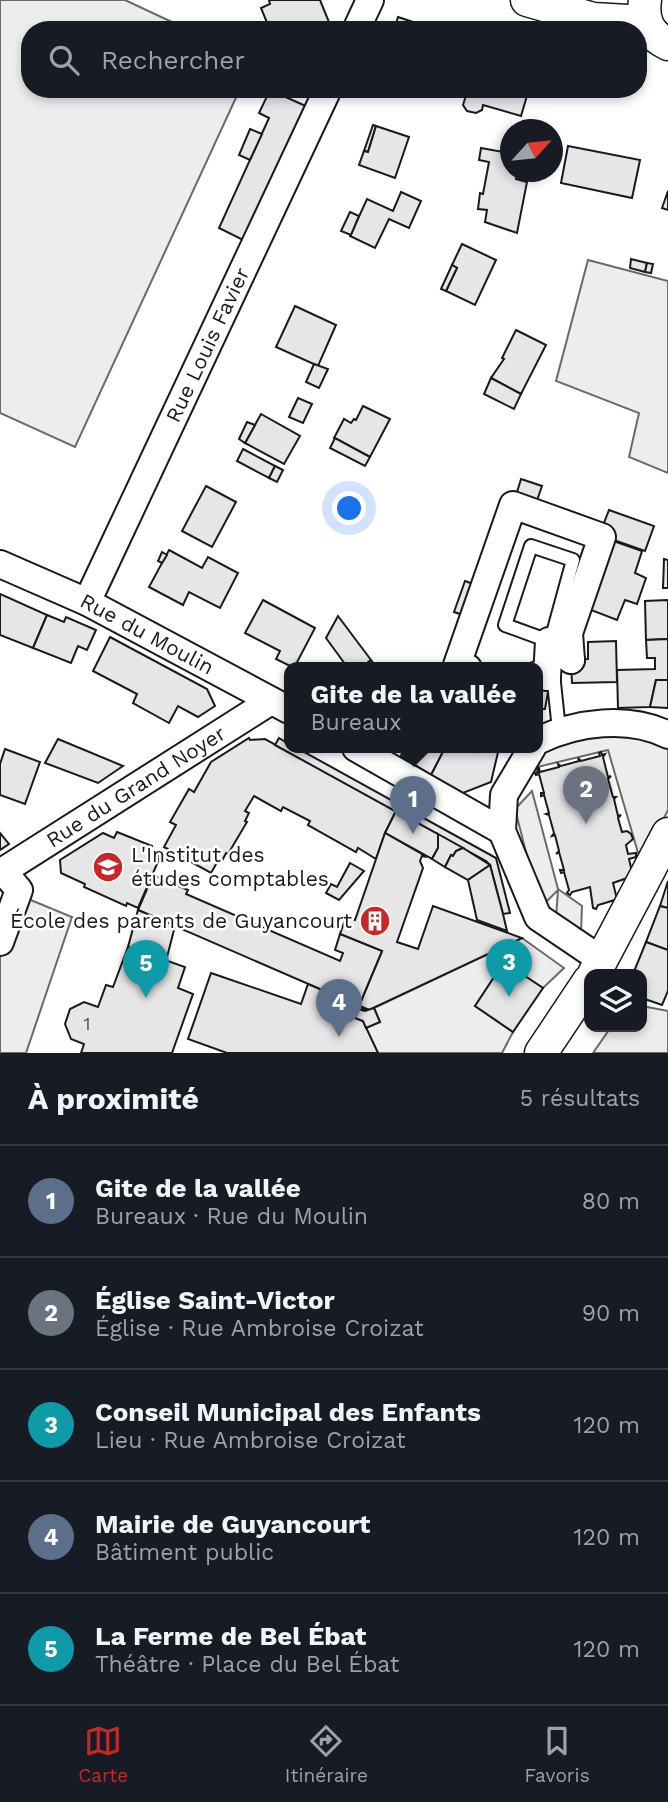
<!DOCTYPE html>
<html lang="fr">
<head>
<meta charset="utf-8">
<style>
  :root { --surface:#171b24; --page:#20242c; --text:#f1f3f6; --muted:#9ea1a6; --line:#363941; --accent:#c62828 }
  body { margin:0; font-family:"Work Sans",sans-serif; background:var(--page); color:var(--text) }
  .controls { position:absolute; right:21px; bottom:21px; display:grid; overflow:hidden; border-radius:14px; box-shadow:0 4px 10px #0003 }
  .controls button { width:63px; height:63px; display:grid; place-items:center; padding:0; border:0; border-bottom:2px solid var(--line); background:var(--surface); color:var(--text); font:35px sans-serif }
  .compass { position:absolute; left:500px; top:119px; width:63px; height:63px; border-radius:50%; background:var(--surface); box-shadow:0 4px 10px #0003; rotate:63deg }
  .you { position:absolute; left:350px; top:509px; width:24px; height:24px; margin:-18px; border:5px solid #fff; border-radius:50%; background:#1a73e8; box-shadow:0 0 0 10px #1a73e833 }
  .badge { display:grid; place-items:center; width:46px; height:46px; border-radius:50%; background:var(--accent); color:#fff; font-size:23px; font-weight:700 }
  .pin { position:absolute; translate:-50% -58px; filter:drop-shadow(0 2px 4px #0008) }
  .pin::after { content:''; position:absolute; top:37px; width:24px; height:21px; background:inherit; clip-path:polygon(0 0,100% 0,50% 100%) }
  .popup { position:absolute; left:284px; top:662px; width:259px; height:91px; box-sizing:border-box; display:grid; place-content:center; border-radius:14px; background:var(--surface); filter:drop-shadow(0 2px 5px #0005); font-size:23px; white-space:nowrap; color:var(--muted) }
  .popup b { font-size:26px; color:var(--text) }
  .popup::after { content:''; position:absolute; left:50%; top:100%; margin-left:-14px; border:14px solid transparent; border-top-color:var(--surface) }
  .list { margin:0; padding:0; list-style:none }
  h2 { display:flex; justify-content:space-between; align-items:center; height:91px; margin:0; padding:0 28px; font-size:30px }
  h2 small { font-size:23px; font-weight:400; color:var(--muted) }
  .list li { display:grid; grid-template-columns:46px 1fr auto; gap:21px; align-items:center; box-sizing:border-box; height:112px; padding:0 28px; border-top:2px solid var(--line) }
  .list b { display:block; font-size:26px; white-space:nowrap }
  .list p { margin:0; font-size:23px; white-space:nowrap; color:var(--muted) }
  .list em { font-size:23px; font-style:normal; color:var(--muted) }
  .icon { flex:none; width:38px; height:38px; fill:none; stroke:currentColor; stroke-width:2; stroke-linecap:round; stroke-linejoin:round }
  .map { position:relative; flex:none; width:668px; height:1053px; overflow:hidden }
  .search { position:absolute; background:var(--surface); box-shadow:0 4px 10px #0003; left:21px; right:21px; top:21px; height:77px; display:flex; align-items:center; gap:18px; box-sizing:border-box; padding:0 24px; border-radius:28px; color:var(--muted); font-size:26px }
  .sheet { height:651px; background:var(--surface) }
  nav { display:flex; justify-content:space-around; align-items:center; box-sizing:border-box; height:98px; border-top:2px solid var(--line); background:var(--surface); font-size:19px; color:var(--muted) }
  nav a { display:grid; justify-items:center; gap:4px }
  nav .on { color:var(--accent) }
  .map>svg:first-child { display:block }
  .built { fill:#ededed; stroke:#6a6a6a; stroke-width:2 }
  .building { fill:#e6e6e6; stroke:#1a1a1a; stroke-width:2 }
  .lines { fill:none; stroke-linecap:round; stroke-linejoin:round }
  .service-casing { stroke:#1a1a1a; stroke-width:16 }
  .minor-casing { stroke:#1a1a1a; stroke-width:30 }
  .tertiary-casing { stroke:#1a1a1a; stroke-width:35 }
  .service { stroke:#fff; stroke-width:12 }
  .minor { stroke:#fff; stroke-width:26 }
  .tertiary { stroke:#fff; stroke-width:32 }
  .labels { text-anchor:middle; stroke-width:5; stroke-linejoin:round; paint-order:stroke }
  .number-label { font-size:18px; fill:#4d4d4d }
  .street-label { font-size:21px; fill:#1a1a1a; stroke:#fff }
  .poi-label { font-size:21px; fill:#1a1a1a; stroke:#fff; text-anchor:start }
</style>
</head>
<body>
<div class="map">
<svg width="668" height="1053" viewBox="0 0 668 1053">
  <rect width="100%" height="100%" fill="#fff"/>
  <g class="built">
    <polygon points="0,0 125,0 189,30 30,30 30,89 240,89 75,447 0,413"/>
    <polygon points="588,260 668,281 668,473 629,457 639,413 556,381"/>
    <polygon points="622,729 668,742 668,810 641,863 608,750 529,769 542,747"/>
    <polygon points="532,791 558,889 582,906 581,933 556,918 558,890 541,907 539,903 515,809"/>
    <polygon points="21,896 72,917 26,1053 0,1053 0,948"/>
    <polygon points="522,938 564,968 543,988 504,963 475,1006 513,1032 502,1053 378,1053 366,1028 380,1022 374,1008"/>
    <polygon points="642,1006 668,1011 668,1053 593,1053 611,1027 642,1027"/>
  </g>
  <g class="building">
    <polygon points="269,0 320,0 331,27 325,30 270,30 261,8 270,4"/>
    <polygon points="398,17 416,23 415,28 421,30 394,30"/>
    <polygon points="468,89 529,89 521,116 483,105 482,110 476,113 467,111 463,105"/>
    <polygon points="270,90 308,107 245,241 219,228 269,118 259,113"/>
    <polygon points="373,125 376,126 368,152 364,151"/>
    <polygon points="376,126 409,137 395,178 359,165 364,151 368,152"/>
    <polygon points="250,129 262,134 250,160 239,155"/>
    <polygon points="568,146 640,160 632,198 561,183"/>
    <polygon points="481,148 509,153 507,163 510,164 510,172 517,172 516,179 527,182 517,233 485,222 487,210 478,209 480,193 483,194 489,162 479,160"/>
    <polygon points="668,191 668,210 662,208"/>
    <polygon points="401,192 421,201 409,228 389,219 375,248 350,236 367,199 393,211"/>
    <polygon points="350,212 359,216 351,235 341,231"/>
    <polygon points="462,244 496,260 475,305 446,291 457,268 452,265"/>
    <polygon points="631,259 647,263 645,272 630,268"/>
    <polygon points="647,263 653,264 651,273 645,272"/>
    <polygon points="452,265 457,268 446,291 441,289"/>
    <polygon points="295,306 336,325 318,366 276,347"/>
    <polygon points="516,330 546,345 521,394 491,378 504,359 502,358"/>
    <polygon points="314,364 328,369 319,388 306,382"/>
    <polygon points="491,378 521,394 514,409 484,394"/>
    <polygon points="298,398 312,404 303,423 289,417"/>
    <polygon points="363,406 390,419 370,457 334,438 344,419 351,423 354,419 356,420"/>
    <polygon points="261,414 300,436 284,464 245,443"/>
    <polygon points="247,422 255,425 245,443 239,439"/>
    <polygon points="335,438 370,457 365,466 330,448"/>
    <polygon points="243,449 275,466 269,478 237,461"/>
    <polygon points="275,466 283,470 277,482 269,478"/>
    <polygon points="521,479 542,486 533,512 513,505"/>
    <polygon points="206,486 236,502 212,547 182,531"/>
    <polygon points="609,510 654,526 645,551 605,537 602,528"/>
    <polygon points="602,537 642,551 635,573 646,578 637,604 625,600 617,620 578,605"/>
    <polygon points="169,550 202,568 208,557 238,573 220,608 189,592 183,605 149,587"/>
    <polygon points="162,552 167,555 162,563 158,561"/>
    <polygon points="664,559 668,560 668,588 663,588"/>
    <polygon points="465,581 484,588 463,615 454,612"/>
    <polygon points="0,594 47,615 33,648 0,635"/>
    <polygon points="263,600 315,628 294,668 276,659 280,651 245,633"/>
    <polygon points="668,600 668,639 646,640 645,601"/>
    <polygon points="47,615 64,622 66,617 96,630 87,650 78,646 71,663 33,648"/>
    <polygon points="338,616 371,660 361,668 348,668 326,638"/>
    <polygon points="110,637 207,689 215,706 198,717 178,706 169,723 133,703 137,694 93,671"/>
    <polygon points="668,639 668,680 656,680 650,707 618,708 617,670 655,669 655,658 647,658 646,640"/>
    <polygon points="616,641 617,682 572,683 571,660 588,659 588,642"/>
    <polygon points="371,660 377,668 361,668"/>
    <polygon points="656,680 668,680 668,708 650,707"/>
    <polygon points="537,683 549,686 545,709 537,709"/>
    <polygon points="249,738 250,740 265,739 396,811 385,833 376,859 358,848 356,852 308,825 310,821 283,807 281,811 254,796 245,811 249,813 245,821 247,822 228,854 226,853 222,861 219,859 211,873 164,847 176,825 170,822 189,789 194,792 211,762"/>
    <polygon points="279,738 289,744 289,748 297,748 496,858 510,913 503,914 490,865 486,861 275,745"/>
    <polygon points="58,739 123,766 98,783 45,763"/>
    <polygon points="405,748 445,748 431,775 401,756"/>
    <polygon points="445,748 467,748 473,752 474,748 499,748 491,782 463,793 431,775"/>
    <polygon points="5,749 40,762 25,804 0,795 0,764"/>
    <polygon points="601,752 602,755 605,754 603,757 608,777 611,776 608,779 613,797 616,797 614,799 618,816 621,815 618,818 622,832 627,831 631,834 633,839 626,845 628,854 636,853 636,857 629,859 633,876 613,883 618,903 615,900 598,905 596,909 593,908 590,887 572,892 570,895 567,893 569,890 564,872 561,873 560,870 564,870 559,852 556,854 559,851 555,835 552,836 554,833 549,815 546,814 549,813 544,795 541,796 541,793 544,793 539,774 536,775 535,773 538,772 537,769 539,768 540,772 559,767 558,764 561,766 579,761 578,758 581,761 600,756 599,753"/>
    <polygon points="396,811 438,834 438,848 432,859 385,833"/>
    <polygon points="117,832 152,846 149,852 160,857 138,908 127,903 126,906 84,887 85,884 61,873 60,860 103,833 114,838"/>
    <polygon points="0,833 9,844 0,850"/>
    <polygon points="385,833 427,857 422,856 420,861 423,868 397,942 418,949 433,906 522,938 369,1010 359,1006 382,951 340,934 346,917 355,920"/>
    <polygon points="438,834 463,848 456,851 453,856 451,855 445,867 432,859 438,848"/>
    <polygon points="463,848 490,865 468,880 445,867 451,855 453,856 456,851"/>
    <polygon points="350,863 364,871 339,900 326,893 331,884 337,887"/>
    <polygon points="490,865 503,914 507,931 477,920 468,880"/>
    <polygon points="153,875 188,890 186,894 340,961 343,953 335,950 340,934 382,951 359,1006 138,910"/>
    <polygon points="668,881 668,908 660,906"/>
    <polygon points="660,906 668,908 668,950 646,942"/>
    <polygon points="138,910 175,926 166,961 128,947"/>
    <polygon points="646,942 668,950 668,991 662,1005 642,998 642,974 633,974"/>
    <polygon points="128,947 185,967 178,988 193,994 172,1053 81,1053 84,1044 71,1039 65,1024 70,1009 84,1002 98,1007 106,985 113,987"/>
    <polygon points="504,962 543,988 513,1032 475,1006"/>
    <polygon points="211,973 301,1004 308,984 369,1010 358,1009 355,1018 363,1021 378,1053 227,1053 188,1039"/>
    <polygon points="374,1008 380,1022 366,1028 363,1021 355,1018 358,1009 365,1011"/>
  </g>
  <g class="lines">
    <g class="service-casing">
      <g id="service">
        <polyline points="549,641 505,625 531,546 573,560 550,644"/>
        <polyline points="553,673 559,730"/>
      </g>
    </g>
    <g class="minor-casing">
      <g id="minor">
        <polyline points="356,30 370,0"/>
        <path id="s1" d="M0,564L87,602L289,710"/>
        <path id="s2" d="M87,602L328,89"/>
        <polyline points="468,668 457,665 513,505 602,537 569,633 571,660"/>
        <polyline points="537,675 547,677 549,641 571,660"/>
        <path d="M537,741C576,722 629,715 668,735"/>
        <polyline points="356,748 502,831"/>
        <polyline points="532,748 504,795 502,831 538,917 603,961"/>
        <path id="s3" d="M0,873L271,701"/>
        <polyline points="0,942 19,890 4,872"/>
      </g>
    </g>
    <g class="tertiary-casing">
      <g id="tertiary">
        <polyline points="527,0 593,19 645,22"/>
        <path d="M645,0C642,21 649,35 668,44"/>
        <polyline points="594,974 668,834"/>
        <polyline points="541,1053 589,981"/>
      </g>
    </g>
    <use href="#service" class="service"/>
    <use href="#minor" class="minor"/>
    <use href="#tertiary" class="tertiary"/>
  </g>
  <defs>
    <g id="university-disc" transform="scale(1.575)"><circle r="9.5" fill="#c62828" stroke="#fff"/><path d="M0-5L7-2L0 1L-7-2ZM-4 1L0 2.5L4 1V4Q0 6-4 4Z" fill="#fff"/></g>
    <g id="building-disc" transform="scale(1.575)"><circle r="9.5" fill="#c62828" stroke="#fff"/><path d="M-4-6H4V6H1V3H-1V6H-4ZM-2.5-4.3h1.7v1.8h-1.7ZM.8-4.3h1.7v1.8H.8ZM-2.5-1h1.7V.8h-1.7ZM.8-1h1.7V.8H.8Z" fill="#fff"/></g>
  </defs>
  <g fill-rule="evenodd">
    <use href="#university-disc" x="108" y="867"/>
    <use href="#building-disc" x="375" y="921"/>
  </g>
  <g class="labels">
    <g class="number-label">
      <text x="87" y="1030">1</text>
    </g>
    <g class="street-label">
      <text dy="7" stroke="none"><textPath href="#s2" startOffset="284">Rue Louis Favier</textPath></text>
      <text dy="7" stroke="none"><textPath href="#s1" startOffset="163">Rue du Moulin</textPath></text>
      <text dy="7" stroke="none"><textPath href="#s3" startOffset="161">Rue du Grand Noyer</textPath></text>
    </g>
    <g class="poi-label">
      <text x="131" y="862">L'Institut des<tspan x="131" dy="24">études comptables</tspan></text>
      <text x="352" y="928" text-anchor="end">École des parents de Guyancourt</text>
    </g>
  </g>
</svg>
<div class="controls">
<button><svg class="icon" aria-label="layers" viewBox="0 0 24 24"><path d="M12 4l9 5-9 5-9-5zM3 14l9 5 9-5"/></svg></button>
</div>
<svg class="compass" viewBox="-18 -18 36 36"><path d="M0-13l5 13h-10z" fill="#e53935"/><path d="M0 13l5-13h-10z" fill="#9ea1a6"/></svg>
<div class="you"></div>
<div class="pin badge" style="left:413px;top:834px;background:#5c6f8a">1</div>
<div class="popup"><b>Gite de la vallée</b>Bureaux</div>
<div class="pin badge" style="left:586px;top:824px;background:#6b7280">2</div>
<div class="pin badge" style="left:509px;top:997px;background:#0f9aa8">3</div>
<div class="pin badge" style="left:339px;top:1037px;background:#5c6f8a">4</div>
<div class="pin badge" style="left:146px;top:998px;background:#0f9aa8">5</div>
<div class="search"><svg class="icon" aria-label="search" viewBox="0 0 24 24"><circle cx="10" cy="10" r="6"/><path d="M15 15l6 6"/></svg>Rechercher</div>
</div>
<section class="sheet">
<h2>À proximité<small>5 résultats</small></h2>
<ul class="list">
<li><span class="badge" style="background:#5c6f8a">1</span><div><b>Gite de la vallée</b><p>Bureaux · Rue du Moulin</p></div><em>80 m</em></li>
<li><span class="badge" style="background:#6b7280">2</span><div><b>Église Saint-Victor</b><p>Église · Rue Ambroise Croizat</p></div><em>90 m</em></li>
<li><span class="badge" style="background:#0f9aa8">3</span><div><b>Conseil Municipal des Enfants</b><p>Lieu · Rue Ambroise Croizat</p></div><em>120 m</em></li>
<li><span class="badge" style="background:#5c6f8a">4</span><div><b>Mairie de Guyancourt</b><p>Bâtiment public</p></div><em>120 m</em></li>
<li><span class="badge" style="background:#0f9aa8">5</span><div><b>La Ferme de Bel Ébat</b><p>Théâtre · Place du Bel Ébat</p></div><em>120 m</em></li>
</ul>
</section>
<nav>
<a class="on"><svg class="icon" aria-label="map" viewBox="0 0 24 24"><path d="M3 6l6-2 6 2 6-2v14l-6 2-6-2-6 2zM9 4v14M15 6v14"/></svg>Carte</a>
<a><svg class="icon" aria-label="directions" viewBox="0 0 24 24"><path d="M12 3l9 9-9 9-9-9zM9 14v-3h6M13 9l2 2-2 2"/></svg>Itinéraire</a>
<a><svg class="icon" aria-label="saved" viewBox="0 0 24 24"><path d="M7 4h10v16l-5-4-5 4z"/></svg>Favoris</a>
</nav>
</body>
</html>
